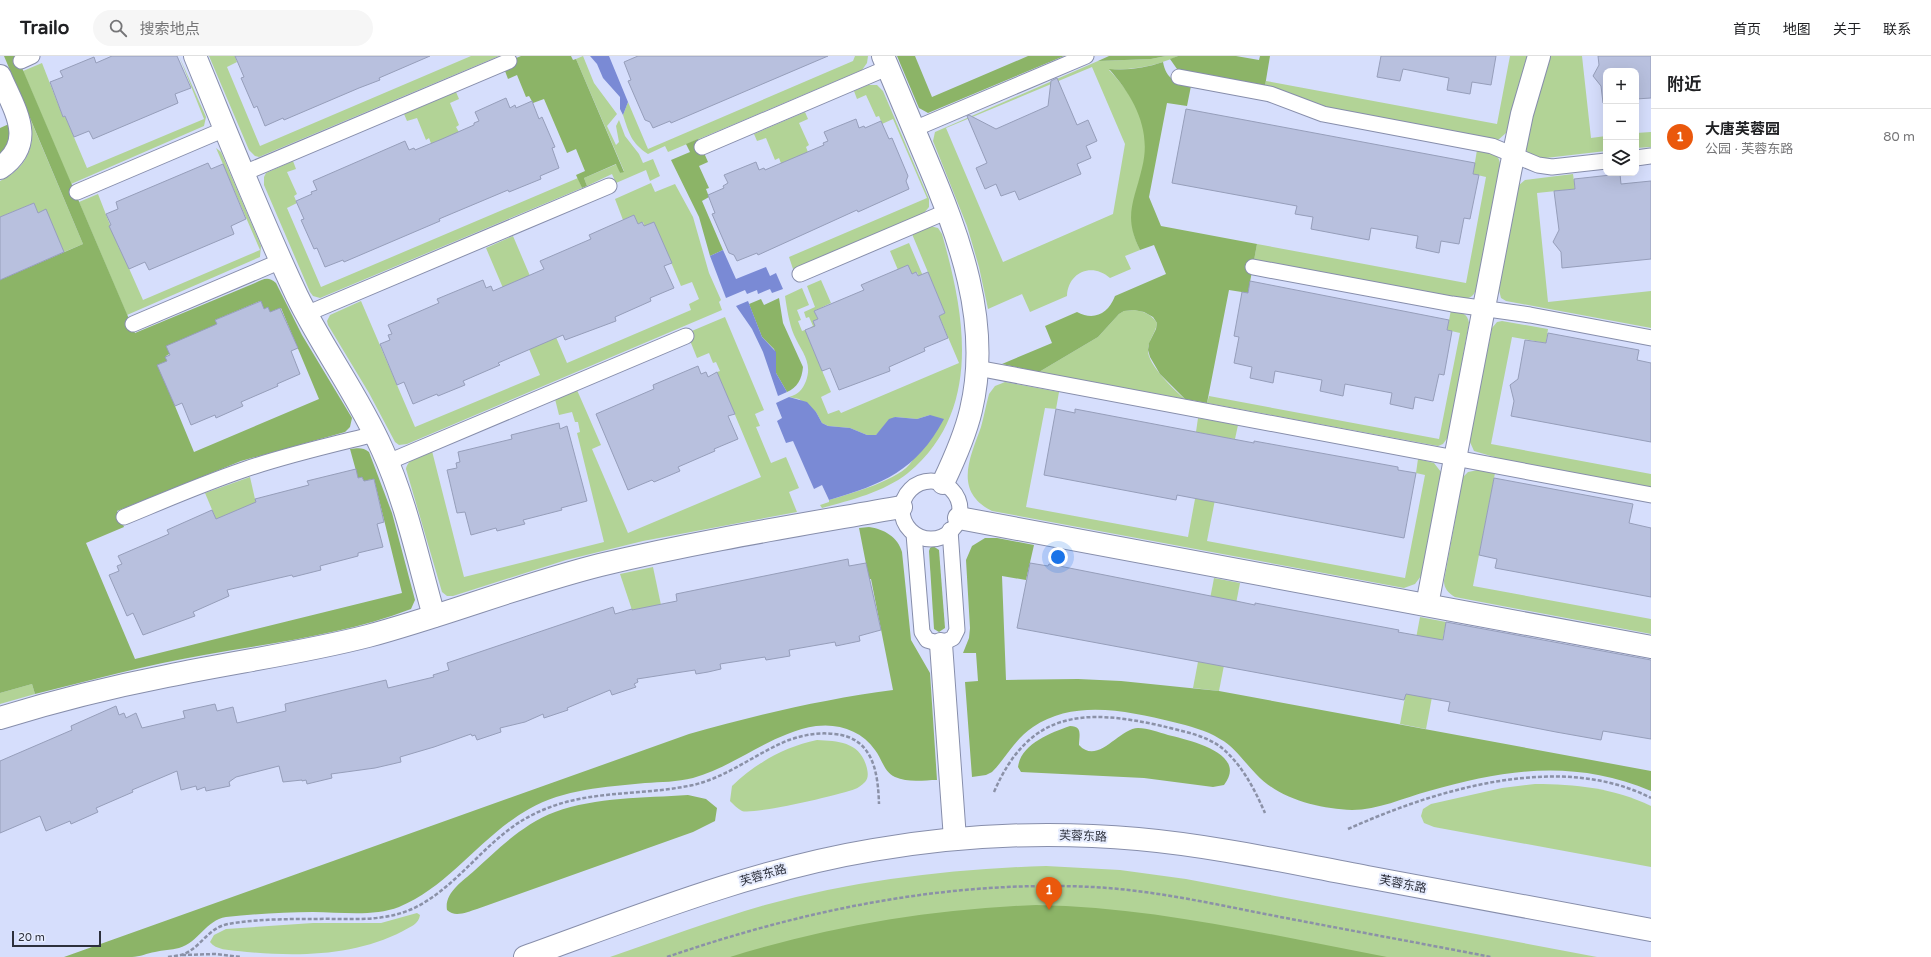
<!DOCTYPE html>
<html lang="zh">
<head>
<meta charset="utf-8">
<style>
  :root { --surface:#fff; --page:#f6f6f6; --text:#202124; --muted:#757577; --line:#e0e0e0; --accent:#ea580c }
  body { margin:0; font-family:"Varela Round","Noto Sans SC",sans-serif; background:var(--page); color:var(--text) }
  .controls { position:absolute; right:12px; top:12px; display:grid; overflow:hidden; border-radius:8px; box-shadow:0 4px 16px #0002 }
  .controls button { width:36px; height:36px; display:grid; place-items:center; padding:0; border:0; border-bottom:1px solid var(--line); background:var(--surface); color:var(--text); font:20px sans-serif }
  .scale { position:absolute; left:12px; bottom:10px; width:89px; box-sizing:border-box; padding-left:4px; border:2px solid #2d303c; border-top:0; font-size:11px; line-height:14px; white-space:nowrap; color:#2d303c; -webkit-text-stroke:3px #e6ecfe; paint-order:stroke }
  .you { position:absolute; left:1058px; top:501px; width:14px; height:14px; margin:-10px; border:3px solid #fff; border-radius:50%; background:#1a73e8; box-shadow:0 0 0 6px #1a73e833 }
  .badge { display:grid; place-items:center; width:26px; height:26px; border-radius:50%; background:var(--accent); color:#fff; font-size:13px; font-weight:700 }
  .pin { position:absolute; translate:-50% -33px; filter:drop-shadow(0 1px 2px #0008) }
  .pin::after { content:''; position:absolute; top:21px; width:14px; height:12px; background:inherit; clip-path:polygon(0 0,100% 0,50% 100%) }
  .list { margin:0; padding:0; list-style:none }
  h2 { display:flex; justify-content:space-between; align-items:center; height:52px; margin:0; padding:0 16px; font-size:17px }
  h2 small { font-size:13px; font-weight:400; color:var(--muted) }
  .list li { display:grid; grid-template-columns:26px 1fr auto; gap:12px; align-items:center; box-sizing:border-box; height:56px; padding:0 16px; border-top:1px solid var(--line) }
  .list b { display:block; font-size:15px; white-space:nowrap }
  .list p { margin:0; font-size:13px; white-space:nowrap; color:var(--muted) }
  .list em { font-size:13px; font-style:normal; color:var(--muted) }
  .icon { flex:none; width:22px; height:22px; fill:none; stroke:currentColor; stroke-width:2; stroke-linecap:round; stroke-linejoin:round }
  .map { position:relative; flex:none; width:1651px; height:901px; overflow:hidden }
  header { display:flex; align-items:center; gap:24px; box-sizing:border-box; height:56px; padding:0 20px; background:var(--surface); border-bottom:1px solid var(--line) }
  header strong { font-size:19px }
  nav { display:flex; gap:22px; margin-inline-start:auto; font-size:14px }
  .search { width:280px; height:36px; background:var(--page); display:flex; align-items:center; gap:10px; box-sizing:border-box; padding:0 14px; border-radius:22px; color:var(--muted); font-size:15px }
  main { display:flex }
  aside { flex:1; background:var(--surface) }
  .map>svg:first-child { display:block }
  .green { fill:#b2d396; fill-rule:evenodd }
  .forest { fill:#8cb467; fill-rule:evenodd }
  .water { fill:#7a8ad5 }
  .building { fill:#b8c0de; stroke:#969eba }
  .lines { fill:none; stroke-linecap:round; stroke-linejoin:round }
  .service-casing { stroke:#878eab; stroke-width:17 }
  .minor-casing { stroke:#878eab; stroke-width:24 }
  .secondary-casing { stroke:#878eab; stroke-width:24 }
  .path { stroke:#8b91a7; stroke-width:2.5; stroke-dasharray:4 2; stroke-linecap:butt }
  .service { stroke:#fff; stroke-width:15 }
  .minor { stroke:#fff; stroke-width:22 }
  .secondary { stroke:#fff; stroke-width:22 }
  .labels { text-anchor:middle; stroke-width:4; stroke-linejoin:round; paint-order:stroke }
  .street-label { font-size:12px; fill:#2d303c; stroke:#e6ecfe }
</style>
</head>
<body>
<header>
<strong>Trailo</strong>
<div class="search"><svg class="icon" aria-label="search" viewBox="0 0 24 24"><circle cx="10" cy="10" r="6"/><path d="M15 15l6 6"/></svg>搜索地点</div>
<nav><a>首页</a><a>地图</a><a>关于</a><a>联系</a></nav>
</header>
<main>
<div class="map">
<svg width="1651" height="901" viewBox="0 0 1651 901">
  <rect width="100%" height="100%" fill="#d6defc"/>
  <g class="green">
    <polygon points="179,0 206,61 204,70 71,128 23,15 42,7 63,61 65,60 87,112 204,63"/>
    <polygon points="209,0 235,0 237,6 227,11 260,90 471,0 499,0 259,101 255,100 249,94"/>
    <polygon points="583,0 594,27 617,58 607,70 616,89 619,86 616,70 619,64 625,80 639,98 643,107 653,103 660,120 650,125 646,114 616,127 612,118 587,130 584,122 617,108 620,117 624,115 576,3"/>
    <path d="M855,0H868L867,7L862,14L668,96L665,90L648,98C631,87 629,77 623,59L628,46L648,93L853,5Z"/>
    <path d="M1166,0H1178C1153,11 1136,13 1109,14C1129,35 1148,62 1146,93C1143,132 1120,153 1140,194L1125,200L1131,213L1110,222C1092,206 1068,216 1067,240L1030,256L1022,238L988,253L979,211L967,170L933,85L935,76L1098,5L1151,3ZM1092,11L1125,88L1113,158L1003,206L946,72Z"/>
    <polygon points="1510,0 1527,0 1506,77 1498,84 1315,50 1281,34 1265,30 1266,25 1497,68"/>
    <path d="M1550,0H1582L1591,82L1606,80V95L1537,103L1527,97C1523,81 1544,19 1550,0Z"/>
    <polygon points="868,29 877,29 883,35 929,143 929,151 923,158 793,213 789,201 927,142 893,63 882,68 879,60 876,61 866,39 857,43 854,35"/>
    <polygon points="456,36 459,43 450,47 459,69 456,71 460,78 432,90 429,82 426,84 417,62 407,65 404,58"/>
    <polygon points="805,56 808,63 799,67 809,89 806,91 809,99 782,110 779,102 775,104 766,82 757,85 754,78"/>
    <path d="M29,60L83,188L64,196L46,154L38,157L34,147L0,161V125C27,113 38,87 29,60Z"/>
    <polygon points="1651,76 1651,91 1636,92 1636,77"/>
    <polygon points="216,92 221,96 261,190 260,201 127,259 79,146 98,138 119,192 120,192 143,244 260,194"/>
    <path d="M1477,94C1487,96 1500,96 1500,109L1478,227C1475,237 1474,242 1463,243L1254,204L1257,188L1466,227L1486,121L1473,118Z"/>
    <polygon points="293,105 296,113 287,116 297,138 294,140 297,147 287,152 321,231 578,122 582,132 320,242 313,240 310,236 264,129 264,121 266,117"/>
    <polygon points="1573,118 1575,133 1537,137 1548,246 1651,235 1651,272 1506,245 1501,242 1499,234 1519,129 1525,124"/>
    <polygon points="651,127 655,136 675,128 693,161 709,217 721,244 719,246 722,254 407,388 399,389 395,386 369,337 328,269 327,265 330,259 361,245 415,371 540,319 486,192 513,180 567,307 691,254 689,248 699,243 692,226 681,230 654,166 650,184 643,166 638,168 634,159 623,164 615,143"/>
    <path d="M930,170L938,172L942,178C965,259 983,355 908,417C884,436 851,444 822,452L820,449L829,446V444C849,438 901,424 912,405C920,391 925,373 930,359L917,363L895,361L876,379H867L850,372L828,370L822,367L816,356L799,343L789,341C799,338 802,334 806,325C813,306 801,295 794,279C789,267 787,253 785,240L802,232L809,249L797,254L801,264L798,265L802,275L805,274L831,336L821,341L828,358L839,354L841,357L959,307L939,260L945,257L912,178Z"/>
    <polygon points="909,187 928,232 924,234 917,216 912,218 908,209 898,214 890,195"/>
    <polygon points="821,224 831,247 814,255 818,263 813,265 821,283 817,285 811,271 813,270 809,261 806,262 804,256 815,251 807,230"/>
    <path d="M1134,254C1145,256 1151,258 1157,267C1156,277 1148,284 1148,294C1147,308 1175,335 1185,343L1039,316L1098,281L1119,258L1124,255Z"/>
    <path d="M1451,254C1460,256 1468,257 1469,267L1448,381L1443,388L1438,390L1207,347L1209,340L1439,383L1460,277L1447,274Z"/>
    <path d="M725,261L764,354L755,358L760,370L756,371L771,407L786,401L799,432L789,436L797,456L643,485L566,504L453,540H447L442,536L406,413C408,402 423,399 432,395L464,521L604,486L577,377L580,376L578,366H575L572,356L559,359L555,343L577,334L601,389L592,393L628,477L761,421L717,316L720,315L716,306L713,307L709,297L697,302L687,277Z"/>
    <polygon points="1502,265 1548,273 1546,287 1512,281 1491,388 1651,418 1651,431 1501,403 1474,395 1470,386 1471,376 1492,272 1497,266"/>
    <path d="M1005,326L1059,336L1056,353L1045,352L1026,451L1188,481L1207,378L1196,376L1198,362L1238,369L1235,383L1227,382L1207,485L1405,522L1425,419L1416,417L1418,403L1434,407L1441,416L1421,520L1415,528L1404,532L992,455C953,435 970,402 981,371C984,360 986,349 989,338L995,330Z"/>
    <path d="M1478,414L1495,417L1473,530L1651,563V578L1455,541C1448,537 1444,532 1444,525L1463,421L1468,416Z"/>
    <polygon points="250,421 257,452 216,463 205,437"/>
    <polygon points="653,511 661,549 632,554 620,518"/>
    <polygon points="1214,522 1240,527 1219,635 1193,632"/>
    <polygon points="1420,561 1446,566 1426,673 1400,668"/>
    <polygon points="32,628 35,638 0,648 0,637"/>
    <path d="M817,684C838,685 859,686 866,709C868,715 869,722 865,726C862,729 858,732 855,733C840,739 753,759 742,755C738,753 733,748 730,745L732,730C756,707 784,691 817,684Z"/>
    <path d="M1535,728C1575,728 1614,732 1651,750V811L1434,771L1424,767L1421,760L1423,753L1431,748L1502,732Z"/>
    <path d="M1046,810L1120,814L1186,823L1597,901H610C662,883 713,864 765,849C857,824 951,813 1046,810Z"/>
    <path d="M417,857L420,859C419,868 410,871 403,875C353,901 293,901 238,895C229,894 216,894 210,886L214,879L226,873L313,867H381Z"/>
  </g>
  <g class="forest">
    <path d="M4,0H17L135,277L255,227C264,223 268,220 276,227L302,279L352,362L350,371L345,376L241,405L117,455L124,471L86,487L135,603L402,537L374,423L368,424L367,440L362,421L358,422L350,393C358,392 363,391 369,396L392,457L415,544L411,553C346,578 272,587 204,599C147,609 91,624 35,638L32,628L0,637V224L83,188ZM260,245L264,253L268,252L276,270L275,254L281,252L319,343L194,396L158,309L173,319L166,300L217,268L215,264Z"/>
    <polygon points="521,0 571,0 573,4 576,3 624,116 620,117 616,108 584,122 587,130 582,132 576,119 585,115 576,93 567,97 544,43 533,47 529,40 526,41 517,19 508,23 505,15 512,12 509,5"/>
    <polygon points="897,0 915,0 932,41 1028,0 1064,0 928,57 919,52"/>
    <polygon points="1109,0 1166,0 1151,3 1098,5"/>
    <polygon points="1178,0 1236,0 1259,4 1260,0 1270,0 1265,30 1177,13 1170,3"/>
    <path d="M1163,6C1166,23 1176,27 1191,30L1187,50L1167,47L1149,141L1161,170L1257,188L1248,237L1229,234L1207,347L1185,343L1160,318L1150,301L1148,294L1149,287L1156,273L1157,267L1153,261L1144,256L1134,254L1124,255L1119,258L1098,281L1039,316L1002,308L1052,287L1045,270L1077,256C1094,265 1108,258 1115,240L1166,218L1154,189L1140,194C1123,160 1134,146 1142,112C1152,74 1134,41 1109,13C1127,15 1145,12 1163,6Z"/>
    <path d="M9,68C13,81 7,90 0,100V72Z"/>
    <polygon points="698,83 708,106 699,110 709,132 706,133 709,141 702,145 723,194 710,200 699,161 671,104 690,96 686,88"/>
    <path d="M779,242L783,267L803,311C802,323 797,332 787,336L776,317V299L774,293L762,281L749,248L761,243L764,249Z"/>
    <path d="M869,471C884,473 898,481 902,496L911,584L930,617L937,724C924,724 908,727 895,721C884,716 882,703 875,694C862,675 839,667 816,670C771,677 736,710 693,722C677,726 661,726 645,727C605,731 564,733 529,753C481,780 450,830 399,851C373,861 340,856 313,856C284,856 255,858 226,861C206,864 198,887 179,892C171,894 163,894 155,896C147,897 140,901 132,901C110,901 87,901 64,901L689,678C756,659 824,643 893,634L871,523H869L859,472Z"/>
    <path d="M985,482H997L1034,489L1026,524L1002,520L1006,624L1078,623L1121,625L1219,635L1651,715V735C1573,703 1508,713 1429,735C1403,742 1378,754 1352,754C1319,753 1279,743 1256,718C1244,706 1235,691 1220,683C1206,674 1189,670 1173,666C1128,655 1074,643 1033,671C1015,683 1006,702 992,716L986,719L972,721L965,626L978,625L976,597H963L969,582L970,572L966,504L972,490Z"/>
    <polygon points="933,490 939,494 945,572 939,576 934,573 929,495 930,492"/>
    <path d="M1070,670C1083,670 1079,680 1079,689C1098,710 1119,672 1138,672C1148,672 1158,676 1168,679C1188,684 1249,697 1224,729L1213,731L1144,722L1021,716L1018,711C1021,688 1050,677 1070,670Z"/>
    <path d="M688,739L706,743L717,752L715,765L693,776L477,853C467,856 455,862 447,854C444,837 463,825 474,815C498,793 523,768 555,756C596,741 644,742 688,739Z"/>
    <path d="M1036,849C1155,851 1270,879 1387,901H730C830,870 932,853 1036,849Z"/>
  </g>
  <g class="water">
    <polygon points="590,0 609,0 628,46 623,59 620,53 620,41 603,22 597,8"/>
    <polygon points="723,194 736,223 766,211 770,220 776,217 783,233 772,237 770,233 758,238 757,234 747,238 745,234 726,242 710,200"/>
    <polygon points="748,245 762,281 776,296 776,317 787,336 778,340 763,296 752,273 736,250"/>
    <path d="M789,341L807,346L816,356L822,367L828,370L850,372L867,379H876L889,363L895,361L917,363L930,359L944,363C916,415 883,428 829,444L822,429L814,433L793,385L786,387L777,365L782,362L776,347Z"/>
  </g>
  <g class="building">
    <polygon points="112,0 177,0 191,32 175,38 178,47 93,83 89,75 74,81 65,60 63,61 50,26 63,21 60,15 94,1 96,7"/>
    <polygon points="235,0 430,0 379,22 380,24 359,32 284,64 283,62 265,70 257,50 254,52 241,22 244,21"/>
    <polygon points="638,0 828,0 671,67 670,65 653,72 650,66 645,64 628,25 631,24 624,6"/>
    <polygon points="1381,0 1496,0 1491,29 1472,26 1470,38 1447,34 1449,22 1403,13 1400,25 1377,21"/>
    <polygon points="1598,0 1651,0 1651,42 1636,43 1636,15 1606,15 1606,47 1603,47 1601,30 1593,20 1599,9"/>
    <polygon points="1057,22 1077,69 1088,64 1097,85 1086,90 1091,102 1077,108 1081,118 1019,144 1015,135 1001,140 996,128 985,133 976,112 987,107 967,60 969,59 996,73 1048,50 1051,25"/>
    <polygon points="506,42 510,52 515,49 516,52 532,45 539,63 542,61 555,91 552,92 559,112 540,120 541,123 509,136 508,134 439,163 440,165 344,206 343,204 325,211 317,192 314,193 301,164 304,163 296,145 312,138 311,136 317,134 313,125 405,85 409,94 414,92 415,94 442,83 474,69 474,67 479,65 475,56"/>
    <polygon points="1186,53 1475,107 1473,118 1479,119 1470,163 1464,162 1459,188 1441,185 1439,197 1416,192 1418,180 1371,172 1369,184 1311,173 1313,161 1295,158 1297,150 1172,127"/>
    <polygon points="856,63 859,72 864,70 865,72 881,65 889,83 892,82 908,120 906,125 909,133 858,156 857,154 758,199 757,197 737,205 734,199 729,197 712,158 715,157 708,139 724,132 723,130 728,127 724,119 756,106 759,114 764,112 765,114 824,89 823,87 828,85 824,76"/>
    <polygon points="208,107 211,113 223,108 246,163 231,170 234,178 149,214 145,206 129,213 109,170 111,169 106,158 118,153 116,146"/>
    <polygon points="1620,118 1621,128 1651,125 1651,203 1562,212 1561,196 1553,186 1559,174 1554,135 1575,133 1574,123"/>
    <polygon points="34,147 38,157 46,153 64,196 0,224 0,161"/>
    <polygon points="634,159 638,168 642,166 644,170 654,166 672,207 664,210 674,232 650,242 651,245 615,261 616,265 565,284 563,279 498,307 500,309 463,325 465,329 438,340 437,338 413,348 404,326 397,329 380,288 390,284 388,279 392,278 388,269 439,247 437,243 483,224 486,232 491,230 493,235 544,213 540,205 591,183 589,179"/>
    <polygon points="908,209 912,218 916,216 918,220 928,216 945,257 939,260 948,282 924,292 925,295 889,311 890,315 839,334 830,312 822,315 805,274 815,270 813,265 818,263 814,255 864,234 861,229"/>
    <polygon points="1250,225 1449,264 1447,274 1452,275 1444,319 1439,318 1433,345 1415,341 1413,353 1390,348 1392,337 1345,328 1343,340 1320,335 1322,324 1275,315 1273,327 1250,322 1252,311 1234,307 1239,281 1234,280 1242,236 1248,237"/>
    <polygon points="261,245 264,253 268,251 270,256 280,252 298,292 291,295 300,318 277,328 278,330 241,346 243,350 216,362 215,359 191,369 182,347 175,350 157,309 167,305 165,301 170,299 166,290 217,268 215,264"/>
    <polygon points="1548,277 1639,294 1637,304 1651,307 1651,386 1511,360 1514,345 1510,329 1518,323 1525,284 1546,287"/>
    <polygon points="698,310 701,318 706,316 708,321 717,316 735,358 728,360 738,383 714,393 715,395 678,411 680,415 654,426 652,424 628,434 596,358 654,333 653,329"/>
    <polygon points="1056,353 1075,357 1075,353 1196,376 1254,387 1254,385 1398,411 1398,414 1416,417 1404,482 1177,439 1176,444 1044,419"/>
    <polygon points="559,367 560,373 567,370 587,445 561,452 562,454 523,464 525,468 497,475 496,472 471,479 465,456 457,457 447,414 457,412 456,407 460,406 458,396 512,383 511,379"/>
    <polygon points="356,413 358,422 362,421 364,425 374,423 384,466 377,468 383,491 358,497 358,500 320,510 321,514 293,521 292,519 227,534 229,540 193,556 195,560 143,579 133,557 127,560 109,519 119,515 117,510 122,508 118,500 169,478 167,474 212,454 216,463 256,446 255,443 309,429 307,425"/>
    <polygon points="1494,422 1633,448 1629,467 1651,472 1651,541 1495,512 1497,503 1479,499"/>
    <polygon points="848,503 849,510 866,507 881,574 859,580 860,585 836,590 835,586 789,594 790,600 766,604 765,601 720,608 721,613 708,616 696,618 695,614 637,623 638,626 634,628 636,631 612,639 610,634 567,652 568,654 544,662 543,658 525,666 500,672 501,676 477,684 475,679 472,680 471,678 434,691 400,701 401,706 375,712 331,718 332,722 307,728 306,724 302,725 302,724 283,726 279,710 236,721 229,726 230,730 206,735 205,731 197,734 196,730 181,734 177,715 132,734 133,736 96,752 98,756 71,768 70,765 46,775 40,760 0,777 0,705 72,674 71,670 116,650 119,659 124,657 126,662 136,657 142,672 185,662 183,655 215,648 217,655 233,651 237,667 286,655 285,648 386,624 388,632 434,621 433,619 449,614 447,607 613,551 615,558 632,553 632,554 677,545 676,538"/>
    <polygon points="1030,507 1048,510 1049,508 1236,545 1255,549 1255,547 1399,574 1398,576 1443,584 1446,566 1651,604 1651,683 1603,675 1601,684 1556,676 1448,655 1450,646 1406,638 1404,644 1017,572"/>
  </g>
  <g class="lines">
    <g class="service-casing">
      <g id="service">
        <polyline points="21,5 32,0"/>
        <polyline points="1179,21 1270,38 1323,58 1492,90 1538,109 1552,111 1606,105"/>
        <polyline points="914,73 1086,0"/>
        <polyline points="702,91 887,12"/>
        <polyline points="1636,102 1651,100"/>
        <polyline points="244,117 509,5"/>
        <polyline points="77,136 225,73"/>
        <polyline points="1253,211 1452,248 1530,259 1651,282"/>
        <polyline points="800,218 948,155"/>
        <polyline points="306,258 609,130"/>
        <polyline points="133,268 281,205"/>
        <polyline points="977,312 1651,439"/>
        <polyline points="388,406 686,280"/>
        <circle cx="931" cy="454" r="29"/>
        <path d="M124,461C163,445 202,428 243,414C286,399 331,389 375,378"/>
        <polyline points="914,478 922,576 927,584 941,588 953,582 957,574 950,474"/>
      </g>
    </g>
    <g class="minor-casing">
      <g id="minor">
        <path d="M195,0C228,80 260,162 297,240C323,293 358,339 382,393C406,445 418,504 434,560"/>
        <path d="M883,0C897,33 911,67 925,100C959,180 992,266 971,354C965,380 954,404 943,427"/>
        <path d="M0,20C14,53 38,86 0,112"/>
        <polyline points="959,462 1651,591"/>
        <polyline points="1427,549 1510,116 1522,58 1539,0"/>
        <polyline points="941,588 955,783"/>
        <path d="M0,662C55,645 111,631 167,620C234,606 302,597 368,580C446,559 521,529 600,509C699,485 800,469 901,451"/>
      </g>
    </g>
    <g class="secondary-casing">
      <path id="secondary" d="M525,901C639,860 753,814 873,794C960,779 1050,775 1138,783C1215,790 1291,807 1367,821C1461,838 1556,856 1651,874"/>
    </g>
    <g class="path">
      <path d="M994,736C1029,655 1083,652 1162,670C1181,675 1206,679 1222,692C1242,709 1254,732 1265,757"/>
      <path d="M1348,773C1435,734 1560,695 1651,742"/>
      <polyline points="182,899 215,898 241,901"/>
      <path d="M168,901C173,900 179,900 184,898C201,891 208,872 228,868C256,863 286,863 314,863C348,862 380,867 412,853C458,832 486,782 532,759C585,732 637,741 693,729C728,721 756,697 789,684C804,679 818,676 834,678C873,681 878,716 879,748"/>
      <path d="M667,901C804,854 947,824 1093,831C1149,834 1205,846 1260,857C1337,872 1414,886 1491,901"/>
    </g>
    <use href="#service" class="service"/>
    <use href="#minor" class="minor"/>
    <use href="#secondary" class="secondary"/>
  </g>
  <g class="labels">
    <g class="street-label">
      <text transform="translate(1083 780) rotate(2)" y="4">芙蓉东路</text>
      <text transform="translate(763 819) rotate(-16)" y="4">芙蓉东路</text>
      <text transform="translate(1403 828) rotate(11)" y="4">芙蓉东路</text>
    </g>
  </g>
</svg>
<div class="controls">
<button>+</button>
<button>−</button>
<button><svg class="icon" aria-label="layers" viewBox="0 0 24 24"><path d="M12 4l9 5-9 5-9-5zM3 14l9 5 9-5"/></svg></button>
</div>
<div class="scale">20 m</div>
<div class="you"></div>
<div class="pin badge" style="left:1049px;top:854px">1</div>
</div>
<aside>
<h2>附近<small></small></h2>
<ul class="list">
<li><span class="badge">1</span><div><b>大唐芙蓉园</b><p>公园 · 芙蓉东路</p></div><em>80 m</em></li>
</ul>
</aside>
</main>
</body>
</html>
